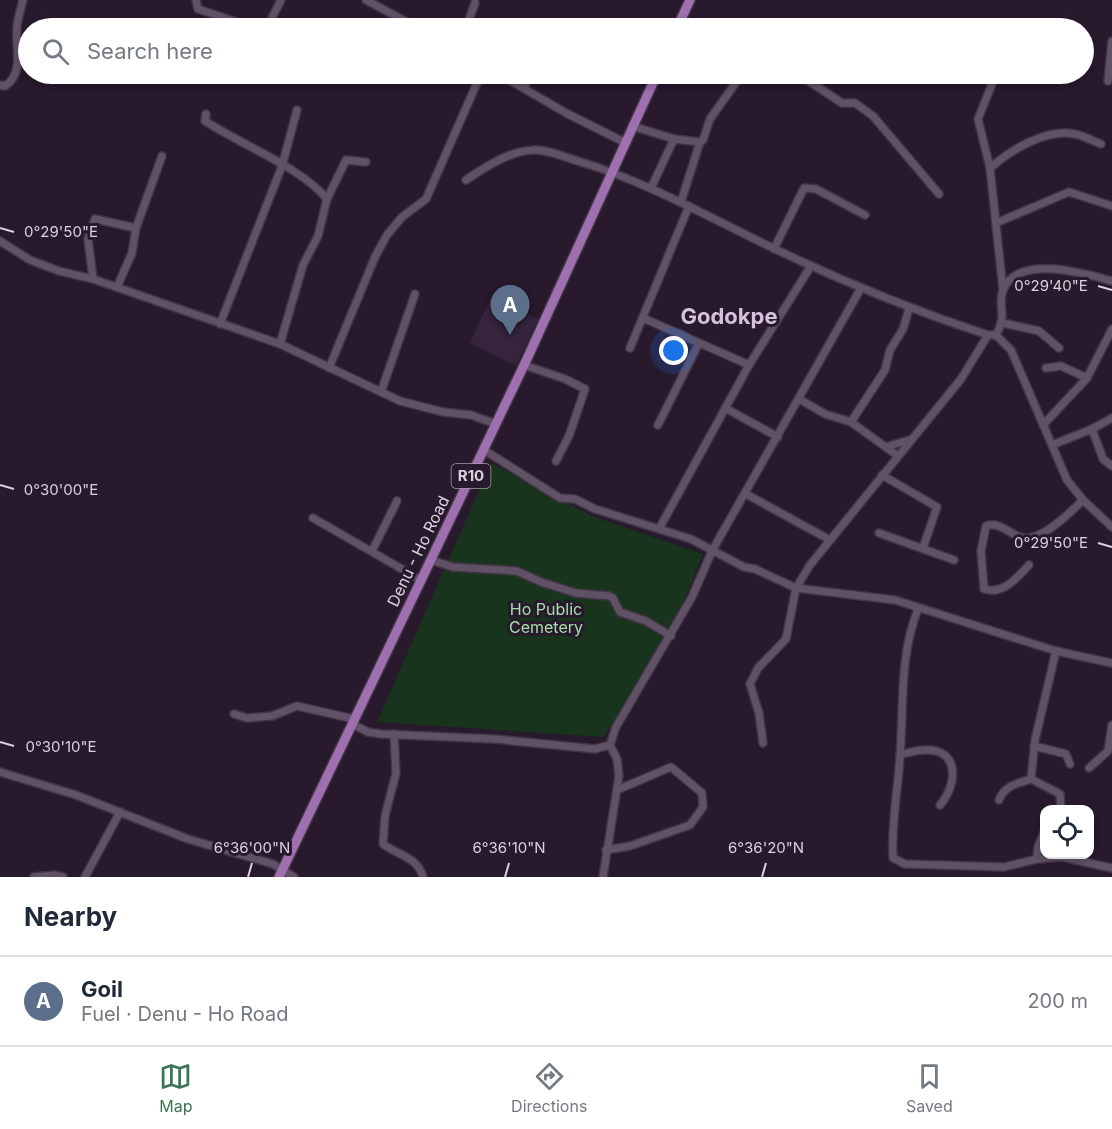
<!DOCTYPE html>
<html lang="en">
<head>
<meta charset="utf-8">
<style>
  :root { --surface:#fff; --page:#f6f6f7; --text:#1f2937; --muted:#747a83; --line:#e0e1e3; --accent:#397651 }
  body { margin:0; font-family:Inter,sans-serif; background:var(--page); color:var(--text) }
  .controls { position:absolute; right:18px; bottom:18px; display:grid; overflow:hidden; border-radius:12px; box-shadow:0 3px 9px #0003 }
  .controls button { width:54px; height:54px; display:grid; place-items:center; padding:0; border:0; border-bottom:2px solid var(--line); background:var(--surface); color:var(--text); font:30px sans-serif }
  .you { position:absolute; left:674px; top:351px; width:21px; height:21px; margin:-15px; border:4px solid #fff; border-radius:50%; background:#1a73e8; box-shadow:0 0 0 9px #1a73e833 }
  .badge { display:grid; place-items:center; width:39px; height:39px; border-radius:50%; background:var(--accent); color:#fff; font-size:20px; font-weight:700 }
  .pin { position:absolute; translate:-50% -50px; filter:drop-shadow(0 2px 3px #0008) }
  .pin::after { content:''; position:absolute; top:32px; width:21px; height:18px; background:inherit; clip-path:polygon(0 0,100% 0,50% 100%) }
  .list { margin:0; padding:0; list-style:none }
  h2 { display:flex; justify-content:space-between; align-items:center; height:78px; margin:0; padding:0 24px; font-size:26px }
  h2 small { font-size:20px; font-weight:400; color:var(--muted) }
  .list li { display:grid; grid-template-columns:39px 1fr auto; gap:18px; align-items:center; box-sizing:border-box; height:90px; padding:0 24px; border-top:2px solid var(--line) }
  .list b { display:block; font-size:22px; white-space:nowrap }
  .list p { margin:0; font-size:20px; white-space:nowrap; color:var(--muted) }
  .list em { font-size:20px; font-style:normal; color:var(--muted) }
  .icon { flex:none; width:33px; height:33px; fill:none; stroke:currentColor; stroke-width:2; stroke-linecap:round; stroke-linejoin:round }
  .map { position:relative; flex:none; width:1112px; height:877px; overflow:hidden }
  .search { position:absolute; background:var(--surface); box-shadow:0 3px 9px #0003; left:18px; right:18px; top:18px; height:66px; display:flex; align-items:center; gap:15px; box-sizing:border-box; padding:0 21px; border-radius:33px; color:var(--muted); font-size:22px }
  .sheet { height:168px; background:var(--surface) }
  nav { display:flex; justify-content:space-around; align-items:center; box-sizing:border-box; height:84px; border-top:2px solid var(--line); background:var(--surface); font-size:16px; color:var(--muted) }
  nav a { display:grid; justify-items:center; gap:3px }
  nav .on { color:var(--accent) }
  .map>svg:first-child { display:block }
  .built { fill:#36233c }
  .green { fill:#19341d }
  .lines { fill:none; stroke-linecap:round; stroke-linejoin:round }
  .minor-casing { stroke:#413545; stroke-width:10 }
  .major-casing { stroke:#413545; stroke-width:12 }
  .minor { stroke:#615167; stroke-width:7 }
  .major { stroke:#9f6fb0; stroke-width:9 }
  .ticks { fill:none; stroke:#dbd1de; stroke-width:2 }
  .labels { text-anchor:middle; stroke-width:6; stroke-linejoin:round; paint-order:stroke }
  .shield { fill:#28192d; stroke:#a59aa9; stroke-width:1.5 }
  .shield-label { font-size:15px; font-weight:bold; fill:#dbd1de }
  .street-label { font-size:16px; fill:#dbd1de; stroke:#28192d }
  .park-label { font-size:16px; fill:#a5dfab; stroke:#28192d }
  .district-label { font-size:22px; font-weight:bold; fill:#d4c1db; stroke:#28192d }
  .ticks-label { font-size:15px; text-anchor:middle; fill:#dbd1de; stroke:#28192d; stroke-width:6; stroke-linejoin:round; paint-order:stroke }
</style>
</head>
<body>
<div class="map">
<svg width="1112" height="877" viewBox="0 0 1112 877">
  <rect width="100%" height="100%" fill="#28192d"/>
  <polygon class="built" points="491,297 538,319 516,366 470,343"/>
  <polygon class="green" points="491,463 594,517 703,554 674,625 604,737 377,722"/>
  <g class="lines">
    <g class="minor-casing">
      <g id="minor">
        <polyline points="196,0 198,9 254,28"/>
        <polyline points="366,0 418,28"/>
        <polyline points="267,28 281,0"/>
        <polyline points="466,28 475,3"/>
        <polyline points="545,28 546,26"/>
        <polyline points="499,74 566,113 626,143"/>
        <polyline points="798,74 842,103 855,103 873,116 939,194"/>
        <polyline points="996,74 978,119 990,168 1003,290"/>
        <polyline points="385,77 387,74"/>
        <polyline points="1108,81 1112,41"/>
        <path d="M0,85L5,86C25,73 15,47 17,28C17,19 21,9 23,0"/>
        <polyline points="525,87 527,74"/>
        <path d="M206,114L205,121C240,144 302,168 327,199L318,236L303,265L280,344"/>
        <polyline points="632,126 674,139 700,142 703,140 710,119 742,74"/>
        <path d="M990,168C1011,150 1046,128 1075,134C1084,136 1093,141 1101,144"/>
        <path d="M466,180C485,167 510,151 533,150C548,149 566,158 581,162C650,183 712,219 777,250C846,283 915,311 988,335H996L1011,350L1067,480L1083,500L1112,527"/>
        <polyline points="651,188 674,139"/>
        <polyline points="327,199 346,160 366,162"/>
        <polyline points="681,202 700,142"/>
        <polyline points="996,223 1069,192 1112,206"/>
        <polyline points="0,241 30,260 59,271 93,279 280,344 400,401 443,412 471,415 496,424"/>
        <polyline points="774,249 804,188 816,189 865,215"/>
        <polyline points="93,279 88,239 95,219 136,228"/>
        <polyline points="117,287 132,253 136,228 162,156"/>
        <polyline points="643,318 749,365"/>
        <polyline points="1003,323 1039,331 1059,348"/>
        <polyline points="220,324 282,166 297,110"/>
        <path d="M996,335C1008,314 997,305 1003,290C1018,253 1086,274 1112,281"/>
        <polyline points="630,348 689,206"/>
        <polyline points="524,365 565,379 585,389 569,436 556,461"/>
        <polyline points="329,368 375,257 387,235 402,217 426,199 477,83 488,74"/>
        <polyline points="1046,368 1061,366 1087,378"/>
        <polyline points="381,392 415,294"/>
        <polyline points="799,399 825,414 851,422 885,370 890,350 903,329 909,309"/>
        <polyline points="725,408 778,437"/>
        <polyline points="851,422 898,456"/>
        <polyline points="658,425 699,343"/>
        <polyline points="1043,425 1087,378 1112,329"/>
        <polyline points="1092,429 1103,459 1112,466"/>
        <polyline points="1052,445 1092,429 1112,418"/>
        <polyline points="886,447 909,440"/>
        <polyline points="484,450 560,498 575,499 595,509 691,539 744,567 755,569 796,588 895,600 1056,651 1112,663"/>
        <polyline points="882,475 937,507 923,548"/>
        <polyline points="746,494 830,540"/>
        <polyline points="313,518 421,580"/>
        <polyline points="659,529 749,365 811,266"/>
        <polyline points="879,533 954,560"/>
        <polyline points="372,551 397,501"/>
        <polyline points="431,560 453,567 517,571 541,582 576,593 609,596 613,598 620,612 646,621 671,636"/>
        <path d="M1029,565C1017,578 1003,595 984,589L981,551L986,526C998,521 1009,533 1020,537C1039,544 1071,512 1083,500"/>
        <path d="M918,609C899,657 904,706 900,756C898,789 891,825 893,858L905,864L1004,867L1037,859"/>
        <polyline points="234,714 247,718 272,716 297,706 354,719"/>
        <polyline points="352,724 368,732 381,734 494,739 595,749 610,745"/>
        <path d="M394,734L396,773L385,816L383,844C397,855 418,857 423,877"/>
        <polyline points="763,743 759,713 750,684 758,668 786,639 796,588 810,565 961,379 988,335"/>
        <polyline points="1034,746 1066,754 1070,764"/>
        <path d="M901,754C909,753 916,750 924,750C960,748 958,784 940,805"/>
        <polyline points="1089,768 1108,751 1112,725"/>
        <polyline points="0,772 76,795 188,839 273,864 294,877"/>
        <polyline points="1031,779 1035,740 1056,651"/>
        <polyline points="1031,779 1060,794 1061,810"/>
        <path d="M999,800C1004,786 1018,783 1031,779"/>
        <polyline points="1044,832 1038,847 1037,859 1062,857 1112,868"/>
        <polyline points="606,850 630,846 690,825 703,807 702,793 671,767 617,790"/>
        <polyline points="34,877 54,875 63,877"/>
        <polyline points="85,877 120,812"/>
        <polyline points="603,877 619,776 617,759 610,745 616,727 692,597 712,551 861,288"/>
      </g>
    </g>
    <g class="major-casing">
      <g id="major">
        <polyline points="677,28 690,0"/>
        <polyline points="279,877 526,361 657,74"/>
      </g>
    </g>
    <use href="#minor" class="minor"/>
    <use href="#major" class="major"/>
  </g>
  <path class="ticks" d="M0,228L14,232M1098,286L1112,290M0,485L14,489M1098,543L1112,547M0,742L14,746M248,877L252,863M505,877L509,863M762,877L766,863"/>
  <g class="labels">
    <rect class="shield" x="451.5" y="464" width="39" height="24" rx="4.5"/>
    <g class="shield-label">
      <text x="471" y="481">R10</text>
    </g>
    <g class="street-label">
      <text transform="translate(418 551) rotate(-64)" y="6">Denu - Ho Road</text>
    </g>
    <g class="park-label">
      <text x="546" y="615">Ho Public<tspan x="546" dy="18">Cemetery</tspan></text>
    </g>
    <g class="district-label">
      <text x="729" y="324">Godokpe</text>
    </g>
  </g>
  <g class="ticks-label">
    <text x="61" y="237">0°29'50"E</text>
    <text x="1051" y="291">0°29'40"E</text>
    <text x="61" y="495">0°30'00"E</text>
    <text x="1051" y="548">0°29'50"E</text>
    <text x="61" y="752">0°30'10"E</text>
    <text x="252" y="853">6°36'00"N</text>
    <text x="509" y="853">6°36'10"N</text>
    <text x="766" y="853">6°36'20"N</text>
  </g>
</svg>
<div class="controls">
<button><svg class="icon" aria-label="locate" viewBox="0 0 24 24"><circle cx="12" cy="12" r="6"/><path d="M12 2v4M12 18v4M2 12h4M18 12h4"/></svg></button>
</div>
<div class="you"></div>
<div class="pin badge" style="left:510px;top:335px;background:#5c6f8a">A</div>
<div class="search"><svg class="icon" aria-label="search" viewBox="0 0 24 24"><circle cx="10" cy="10" r="6"/><path d="M15 15l6 6"/></svg>Search here</div>
</div>
<section class="sheet">
<h2>Nearby<small></small></h2>
<ul class="list">
<li><span class="badge" style="background:#5c6f8a">A</span><div><b>Goil</b><p>Fuel · Denu - Ho Road</p></div><em>200 m</em></li>
</ul>
</section>
<nav>
<a class="on"><svg class="icon" aria-label="map" viewBox="0 0 24 24"><path d="M3 6l6-2 6 2 6-2v14l-6 2-6-2-6 2zM9 4v14M15 6v14"/></svg>Map</a>
<a><svg class="icon" aria-label="directions" viewBox="0 0 24 24"><path d="M12 3l9 9-9 9-9-9zM9 14v-3h6M13 9l2 2-2 2"/></svg>Directions</a>
<a><svg class="icon" aria-label="saved" viewBox="0 0 24 24"><path d="M7 4h10v16l-5-4-5 4z"/></svg>Saved</a>
</nav>
</body>
</html>
